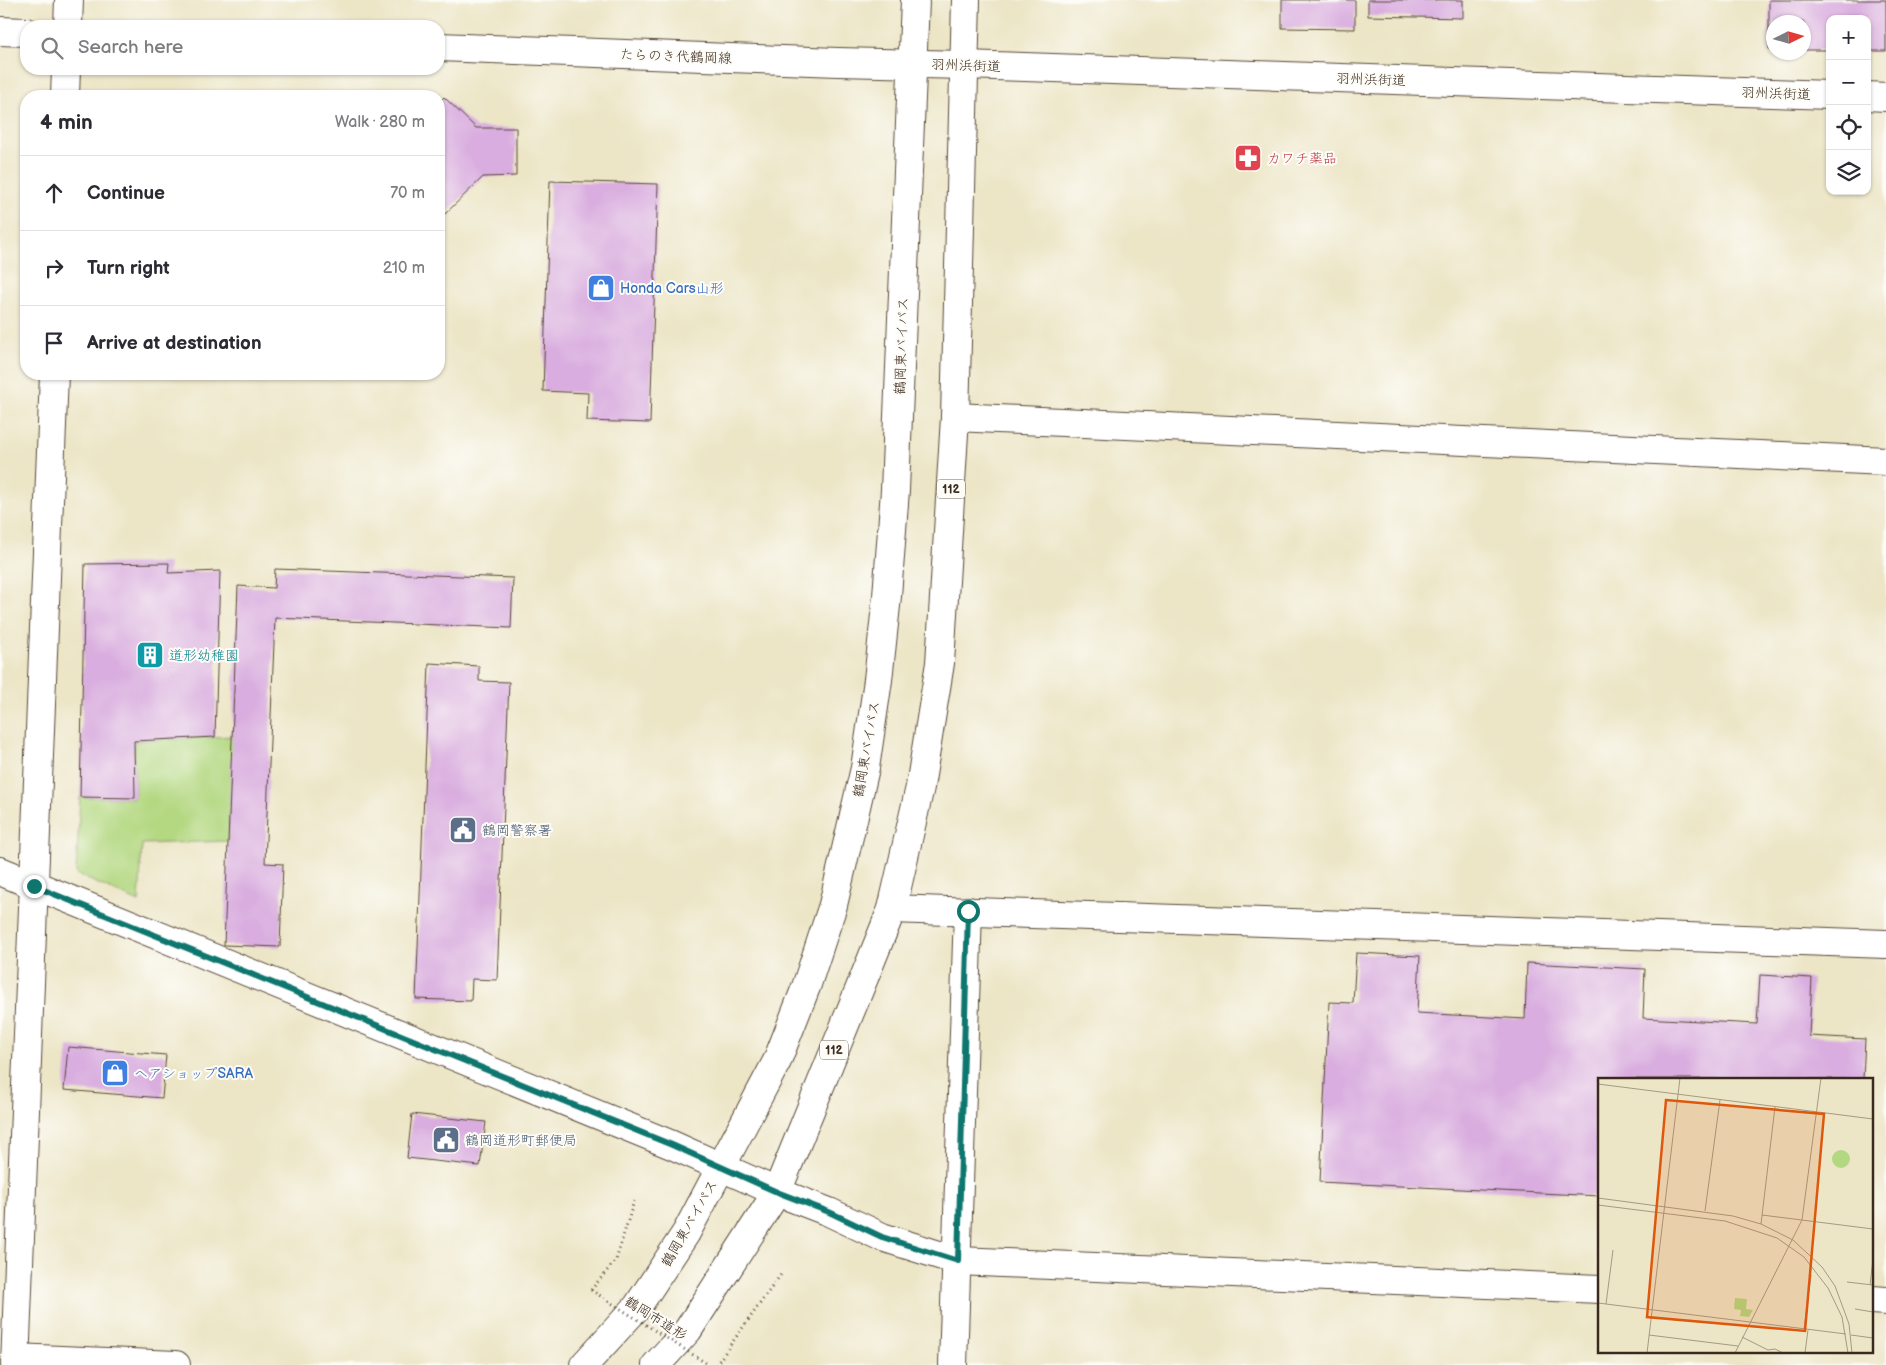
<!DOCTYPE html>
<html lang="en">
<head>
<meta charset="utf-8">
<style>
  :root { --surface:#fff; --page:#f7f7f7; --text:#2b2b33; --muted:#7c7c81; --line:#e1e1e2 }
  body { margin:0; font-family:"Balsamiq Sans","Klee One",sans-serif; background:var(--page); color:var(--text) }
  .controls { position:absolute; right:15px; top:15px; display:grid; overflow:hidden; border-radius:10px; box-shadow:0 1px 4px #0004 }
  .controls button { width:45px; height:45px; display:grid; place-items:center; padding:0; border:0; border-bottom:1px solid var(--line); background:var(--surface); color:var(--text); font:25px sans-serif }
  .compass { position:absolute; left:1766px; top:15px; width:45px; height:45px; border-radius:50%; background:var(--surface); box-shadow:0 1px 4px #0004; rotate:85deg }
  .stop { position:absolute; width:15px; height:15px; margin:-11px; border:4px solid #0f766e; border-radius:50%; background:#fff }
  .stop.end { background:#0f766e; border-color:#fff; box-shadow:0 1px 5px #0008 }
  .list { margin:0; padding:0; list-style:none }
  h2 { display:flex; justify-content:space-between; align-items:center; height:65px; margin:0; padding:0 20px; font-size:21px }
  h2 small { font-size:16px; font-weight:400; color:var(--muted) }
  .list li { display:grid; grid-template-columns:32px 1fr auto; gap:15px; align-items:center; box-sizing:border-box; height:75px; padding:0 20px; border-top:1px solid var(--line) }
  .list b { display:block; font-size:19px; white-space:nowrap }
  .list em { font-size:16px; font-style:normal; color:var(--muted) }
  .icon { flex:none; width:28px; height:28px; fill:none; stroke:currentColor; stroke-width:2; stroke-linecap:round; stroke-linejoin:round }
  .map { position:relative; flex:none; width:1886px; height:1365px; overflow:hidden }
  .search { position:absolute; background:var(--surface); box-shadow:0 1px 4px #0004; left:20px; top:20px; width:425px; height:55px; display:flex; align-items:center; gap:12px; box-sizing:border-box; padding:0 18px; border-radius:20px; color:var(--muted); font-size:19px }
  .panel { position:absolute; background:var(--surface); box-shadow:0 1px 4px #0004; left:20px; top:90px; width:425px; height:290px; border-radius:20px }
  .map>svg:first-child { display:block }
  .green { fill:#b3d881; stroke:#778150 }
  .building { fill:#d9addf }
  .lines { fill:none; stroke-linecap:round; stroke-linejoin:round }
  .minor-casing { stroke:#564637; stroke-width:30 }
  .major-casing { stroke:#564637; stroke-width:30 }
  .highway-casing { stroke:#564637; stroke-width:30 }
  .path { stroke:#564637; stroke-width:3; stroke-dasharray:1 4; stroke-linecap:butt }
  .minor { stroke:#fff; stroke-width:28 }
  .major { stroke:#fff; stroke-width:28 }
  .highway { stroke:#fff; stroke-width:28 }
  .path-bridge { stroke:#564637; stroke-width:3; stroke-dasharray:1 4; stroke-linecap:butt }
  .route { stroke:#0f766e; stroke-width:6 }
  .labels { text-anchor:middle; stroke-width:4; stroke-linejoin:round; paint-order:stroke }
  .shield { fill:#fdfcf7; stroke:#75695f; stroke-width:1 }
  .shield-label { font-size:12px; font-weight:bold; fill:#3b2a1e }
  .street-label { font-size:14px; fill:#3b2a1e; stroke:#fdfcf7 }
  .health-label { font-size:14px; fill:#be3a42; stroke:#fdfcf7; text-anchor:start }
  .shop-label { font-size:14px; fill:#366cbe; stroke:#fdfcf7; text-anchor:start }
  .culture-label { font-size:14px; fill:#0d838f; stroke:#fdfcf7; text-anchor:start }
  .service-label { font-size:14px; fill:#4e5e75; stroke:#fdfcf7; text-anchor:start }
  .inset-road { fill:none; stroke:#a59a83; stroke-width:1 }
  .view { fill:#df570d; fill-opacity:0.15; stroke:#df570d; stroke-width:2.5 }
  .inset-edge { fill:none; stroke:#3b2a1e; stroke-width:2.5 }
</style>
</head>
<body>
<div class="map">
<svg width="1886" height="1365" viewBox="0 0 1886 1365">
  <rect width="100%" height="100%" fill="#fdfcf7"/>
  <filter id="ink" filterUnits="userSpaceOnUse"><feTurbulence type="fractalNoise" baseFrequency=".02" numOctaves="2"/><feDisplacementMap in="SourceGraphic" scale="10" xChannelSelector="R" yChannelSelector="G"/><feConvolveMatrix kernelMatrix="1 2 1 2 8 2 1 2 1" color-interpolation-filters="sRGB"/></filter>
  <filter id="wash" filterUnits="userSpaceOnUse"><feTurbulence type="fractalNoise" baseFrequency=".0096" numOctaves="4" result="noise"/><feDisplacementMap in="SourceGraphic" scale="20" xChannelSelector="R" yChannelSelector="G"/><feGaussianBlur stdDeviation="1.12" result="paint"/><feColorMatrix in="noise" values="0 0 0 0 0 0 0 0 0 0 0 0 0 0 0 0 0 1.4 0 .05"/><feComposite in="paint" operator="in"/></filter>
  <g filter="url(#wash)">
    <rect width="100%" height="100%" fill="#ece5c6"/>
    <polygon class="green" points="233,736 228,841 142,844 139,902 76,874 80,797 135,798 134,741"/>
    <g id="blocks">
      <g class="building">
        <polygon points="1282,0 1355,0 1355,29 1282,28"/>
        <polygon points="1368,0 1463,0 1463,18 1368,16"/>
        <polygon points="1769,0 1886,0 1886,51 1867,51 1867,19 1830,19 1830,50 1804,50 1804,22 1774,22 1774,49 1769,49"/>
        <polygon points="444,97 476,128 516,128 516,176 483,177 445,214 439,207 439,102"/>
        <polygon points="550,181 658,184 650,423 587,421 588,393 543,391"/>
        <polygon points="169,563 168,573 220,571 215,737 134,741 135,798 80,797 85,564"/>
        <polygon points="275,569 513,578 511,628 275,618 265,863 283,864 280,947 224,945 238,586 274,588"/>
        <polygon points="429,663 479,666 479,681 509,682 497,980 472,979 471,1001 416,999"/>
        <polygon points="1356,953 1420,956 1417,1013 1525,1019 1527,963 1645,969 1643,1018 1757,1024 1760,975 1812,978 1809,1036 1865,1039 1863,1079 1600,1079 1600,1196 1320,1182 1329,1002 1353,1003"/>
        <polygon points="68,1047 166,1055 162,1098 64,1090"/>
        <polygon points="412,1114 486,1122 480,1166 407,1158"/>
      </g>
    </g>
  </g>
  <g filter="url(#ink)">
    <use href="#blocks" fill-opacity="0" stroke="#564637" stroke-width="1"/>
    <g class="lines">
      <g class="minor-casing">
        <g id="minor">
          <polyline points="68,26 69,0"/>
          <polyline points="65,96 66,69"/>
          <polyline points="955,417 1886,461"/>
          <polyline points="0,871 672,1145 777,1192 829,1212 882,1237 958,1261 1600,1289"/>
          <polyline points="892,909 1886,944"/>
          <polyline points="1872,1300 1886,1301"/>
          <polyline points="15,1358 176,1365"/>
          <polyline points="15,1365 54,374"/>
          <polyline points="953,1365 968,911"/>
        </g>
      </g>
      <g class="major-casing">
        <g id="major">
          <polyline points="0,31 26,32"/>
          <polyline points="439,47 838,62 965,65 1830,95"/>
          <polyline points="1867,96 1886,97"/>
        </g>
      </g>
      <g class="highway-casing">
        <g id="highway">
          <polyline points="584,1365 637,1307 686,1233 777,1061 806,987 833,905 865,768 878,680 887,596 895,490 915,0"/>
          <polyline points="656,1365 688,1330 777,1192 892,909 920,787 940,663 955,417 966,0"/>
        </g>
      </g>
      <g class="path">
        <polyline points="591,1290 616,1260 634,1201"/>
        <polyline points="716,1365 782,1273"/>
      </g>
      <use href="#minor" class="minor"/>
      <use href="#major" class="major"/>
      <use href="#highway" class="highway"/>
      <polyline class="path-bridge" points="591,1290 709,1365"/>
    </g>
  </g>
  <g class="lines" filter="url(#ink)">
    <polyline class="route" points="34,886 672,1145 777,1192 829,1212 882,1237 958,1261 968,911"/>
  </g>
  <defs>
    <g id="pharmacy-square" transform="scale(1.4375)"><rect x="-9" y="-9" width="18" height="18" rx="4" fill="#e0444e" stroke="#fdfcf7"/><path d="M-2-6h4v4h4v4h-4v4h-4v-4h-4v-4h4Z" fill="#fff"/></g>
    <g id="shop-square" transform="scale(1.4375)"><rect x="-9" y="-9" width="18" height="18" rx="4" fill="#3f7fe0" stroke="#fdfcf7"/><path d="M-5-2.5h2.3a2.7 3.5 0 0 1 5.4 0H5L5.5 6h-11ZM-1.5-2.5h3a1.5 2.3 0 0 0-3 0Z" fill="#fff"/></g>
    <g id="building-square" transform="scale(1.4375)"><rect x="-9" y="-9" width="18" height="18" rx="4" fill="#0f9aa8" stroke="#fdfcf7"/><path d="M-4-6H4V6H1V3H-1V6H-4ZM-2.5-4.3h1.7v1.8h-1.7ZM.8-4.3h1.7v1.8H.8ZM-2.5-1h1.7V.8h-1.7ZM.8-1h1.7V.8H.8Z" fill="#fff"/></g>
    <g id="civic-square" transform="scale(1.4375)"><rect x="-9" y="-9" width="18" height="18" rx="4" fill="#5c6f8a" stroke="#fdfcf7"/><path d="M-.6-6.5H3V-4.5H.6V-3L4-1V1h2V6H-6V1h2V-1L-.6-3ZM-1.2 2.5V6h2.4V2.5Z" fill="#fff"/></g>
  </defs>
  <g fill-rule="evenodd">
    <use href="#pharmacy-square" x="1248" y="158"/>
    <use href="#shop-square" x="601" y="288"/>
    <use href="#building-square" x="150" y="655"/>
    <use href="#civic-square" x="463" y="830"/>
    <use href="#shop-square" x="115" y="1073"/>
    <use href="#civic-square" x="446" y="1140"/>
  </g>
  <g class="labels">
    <g class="shield">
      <rect x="937" y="479.5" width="28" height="19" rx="4"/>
      <rect x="820" y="1040.5" width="28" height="19" rx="4"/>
    </g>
    <g class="shield-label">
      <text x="951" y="493">112</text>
      <text x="834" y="1054">112</text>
    </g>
    <g class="street-label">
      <text transform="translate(676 56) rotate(2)" y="5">たらのき代鶴岡線</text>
      <text transform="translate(966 65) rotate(2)" y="5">羽州浜街道</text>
      <text transform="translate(1371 79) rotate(2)" y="5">羽州浜街道</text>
      <text transform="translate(1776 93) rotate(2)" y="5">羽州浜街道</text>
      <text transform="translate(901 346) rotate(-88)" y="5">鶴岡東バイパス</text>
      <text transform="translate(866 749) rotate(-80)" y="5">鶴岡東バイパス</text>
      <text transform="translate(689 1223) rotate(-60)" y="5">鶴岡東バイパス</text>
      <text transform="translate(656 1318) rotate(32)" y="5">鶴岡市道形</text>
    </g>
    <g class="health-label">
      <text x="1267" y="163">カワチ薬品</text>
    </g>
    <g class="shop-label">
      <text x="620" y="293">Honda Cars山形</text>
      <text x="134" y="1078">ヘアショップSARA</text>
    </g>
    <g class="culture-label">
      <text x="169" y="660">道形幼稚園</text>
    </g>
    <g class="service-label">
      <text x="482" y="835">鶴岡警察署</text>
      <text x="465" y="1145">鶴岡道形町郵便局</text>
    </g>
  </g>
  <g transform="translate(1598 1078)">
    <rect width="275" height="275" fill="#ece5c6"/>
    <path d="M234 81a9 9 0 1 1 18 0a9 9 0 1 1-18 0ZM137,220L149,221L148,231L155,232L151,239L142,238L143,232L136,231Z" fill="#b3d881"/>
    <path class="inset-road" d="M0,6L275,41M0,120L135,138L163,146L195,162L224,189L237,208L251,246L254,275M0,127L127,143L179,160L206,179L230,210L244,239L250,275M107,133L122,22M164,137L275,151M163,146L177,29M249,204L275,207M272,207L275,181M0,225L248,256M8,226L15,172M257,231L275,234M206,251L213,197M51,257L140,268M253,257L275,260M144,259L170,272L177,271L185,275M49,275L82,0M137,275L204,142L223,0M207,275L210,252"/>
    <path class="view" d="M68,22L226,36L207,253L49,239Z"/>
    <rect width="275" height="275" class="inset-edge"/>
  </g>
</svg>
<div class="controls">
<button>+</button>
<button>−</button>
<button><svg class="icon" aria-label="locate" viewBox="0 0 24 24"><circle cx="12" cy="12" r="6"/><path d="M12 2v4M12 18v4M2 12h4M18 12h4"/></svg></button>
<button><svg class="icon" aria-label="layers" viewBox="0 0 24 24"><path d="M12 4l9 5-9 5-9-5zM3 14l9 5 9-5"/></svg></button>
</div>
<svg class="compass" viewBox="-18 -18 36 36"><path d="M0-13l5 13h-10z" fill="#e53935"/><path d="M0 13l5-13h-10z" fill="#7c7c81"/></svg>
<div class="stop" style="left:968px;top:911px"></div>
<div class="stop end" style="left:34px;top:886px"></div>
<div class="search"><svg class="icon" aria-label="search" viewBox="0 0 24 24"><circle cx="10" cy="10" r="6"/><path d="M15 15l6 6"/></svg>Search here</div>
<section class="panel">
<h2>4 min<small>Walk · 280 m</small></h2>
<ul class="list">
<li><svg class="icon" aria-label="ahead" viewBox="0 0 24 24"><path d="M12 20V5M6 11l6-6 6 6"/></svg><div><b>Continue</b></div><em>70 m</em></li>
<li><svg class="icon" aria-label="right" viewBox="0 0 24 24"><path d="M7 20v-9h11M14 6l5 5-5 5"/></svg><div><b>Turn right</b></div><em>210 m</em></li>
<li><svg class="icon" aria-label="arrive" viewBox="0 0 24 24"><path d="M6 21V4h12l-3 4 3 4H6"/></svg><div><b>Arrive at destination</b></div></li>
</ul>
</section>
</div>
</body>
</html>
